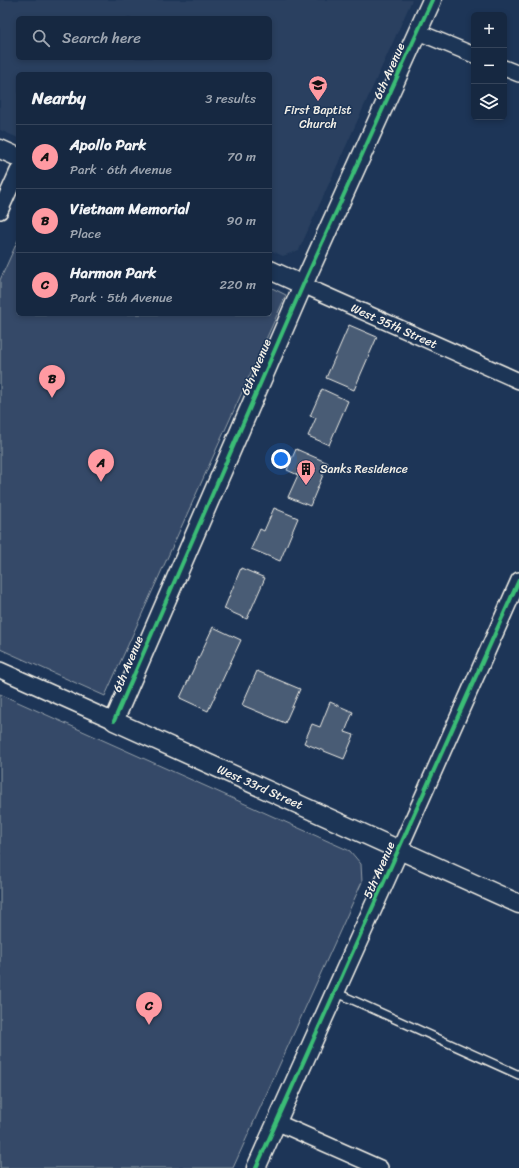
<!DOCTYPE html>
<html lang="en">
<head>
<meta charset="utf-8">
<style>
  :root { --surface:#162841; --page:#1f3048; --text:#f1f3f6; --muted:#9ea6b1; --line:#35445a; --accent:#ff9aa2 }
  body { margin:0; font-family:Sriracha,sans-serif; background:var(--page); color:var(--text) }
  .controls { position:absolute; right:12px; top:12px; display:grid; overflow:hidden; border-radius:6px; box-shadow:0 2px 6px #0003 }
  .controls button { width:36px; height:36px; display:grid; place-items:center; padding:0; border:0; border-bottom:1px solid var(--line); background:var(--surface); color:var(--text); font:20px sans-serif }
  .you { position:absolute; left:281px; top:459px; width:14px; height:14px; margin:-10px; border:3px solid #fff; border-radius:50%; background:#1a73e8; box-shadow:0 0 0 6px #1a73e833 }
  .badge { display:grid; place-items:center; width:26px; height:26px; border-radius:50%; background:var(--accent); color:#111; font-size:13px; font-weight:700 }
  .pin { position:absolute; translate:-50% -33px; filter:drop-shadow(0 1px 2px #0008) }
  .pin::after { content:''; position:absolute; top:21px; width:14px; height:12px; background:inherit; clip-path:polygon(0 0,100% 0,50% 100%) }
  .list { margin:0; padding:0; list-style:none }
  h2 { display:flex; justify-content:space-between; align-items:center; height:52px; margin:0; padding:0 16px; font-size:17px }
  h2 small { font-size:13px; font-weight:400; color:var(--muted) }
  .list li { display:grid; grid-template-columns:26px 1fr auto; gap:12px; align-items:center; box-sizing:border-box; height:64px; padding:0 16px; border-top:1px solid var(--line) }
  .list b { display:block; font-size:15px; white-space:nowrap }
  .list p { margin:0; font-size:13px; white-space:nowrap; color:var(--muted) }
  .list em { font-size:13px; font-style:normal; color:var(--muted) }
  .icon { flex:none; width:22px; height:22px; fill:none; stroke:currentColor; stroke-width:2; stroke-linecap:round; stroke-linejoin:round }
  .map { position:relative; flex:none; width:519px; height:1168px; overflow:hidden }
  .search { position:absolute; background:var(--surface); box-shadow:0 2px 6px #0003; left:16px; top:16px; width:256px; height:44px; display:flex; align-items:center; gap:10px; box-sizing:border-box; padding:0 14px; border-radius:6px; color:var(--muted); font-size:15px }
  .panel { position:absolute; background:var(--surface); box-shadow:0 2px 6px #0003; left:16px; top:72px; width:256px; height:244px; border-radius:6px }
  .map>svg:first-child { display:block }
  .built { fill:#2a4060; fill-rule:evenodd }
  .green { fill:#354a67; stroke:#949ea8 }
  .building { fill:#485b74; stroke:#f4f1e8 }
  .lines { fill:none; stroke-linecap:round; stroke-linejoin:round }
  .service-casing { stroke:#f4f1e8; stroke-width:10 }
  .minor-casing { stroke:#f4f1e8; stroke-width:18 }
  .tertiary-casing { stroke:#f4f1e8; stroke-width:21 }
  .service { stroke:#1d3557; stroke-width:7 }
  .minor { stroke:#1d3557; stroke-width:15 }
  .tertiary { stroke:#1d3557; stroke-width:18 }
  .cycleway-casing { stroke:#1d3557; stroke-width:6 }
  .cycleway { stroke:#3abd76; stroke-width:4 }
  .labels { text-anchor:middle; stroke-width:3; stroke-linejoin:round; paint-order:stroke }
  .street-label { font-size:12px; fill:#f4f1e8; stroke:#1d3557 }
  .poi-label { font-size:12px; fill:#f4f1e8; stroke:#1d3557 }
</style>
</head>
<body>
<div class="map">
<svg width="519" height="1168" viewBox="0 0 519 1168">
  <rect width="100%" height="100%" fill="#1d3557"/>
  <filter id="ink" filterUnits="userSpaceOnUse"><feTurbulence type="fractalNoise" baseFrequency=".025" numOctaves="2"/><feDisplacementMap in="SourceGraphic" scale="8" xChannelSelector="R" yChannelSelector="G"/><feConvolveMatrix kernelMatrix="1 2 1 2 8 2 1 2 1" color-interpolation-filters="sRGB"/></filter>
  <g filter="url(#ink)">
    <path class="built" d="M0,0H412L299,250L283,256L270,250V74H18V138L0,130ZM18,18H270V58H18Z"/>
    <g class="green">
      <polygon points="18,240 18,314 270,314 270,287 286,295 105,696 0,649 0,280"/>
      <polygon points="0,694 350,851 361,864 362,882 233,1168 0,1168"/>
    </g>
    <g class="building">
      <polygon points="349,325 377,337 354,390 326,378"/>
      <polygon points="322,389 348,401 329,445 308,436 316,418 310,416"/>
      <polygon points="296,449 328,463 310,506 288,497 298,475 287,470"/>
      <polygon points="274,508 298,518 280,561 251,549 260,529 264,531"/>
      <polygon points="241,568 265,578 247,619 224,609"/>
      <polygon points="213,627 241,640 208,711 180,698"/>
      <polygon points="257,671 300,689 285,723 242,705"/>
      <polygon points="330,702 353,712 345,732 354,735 344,759 304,743 312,724 320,727"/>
    </g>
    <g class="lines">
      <g class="service-casing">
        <polyline id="service" points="335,992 519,1075"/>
      </g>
      <g class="minor-casing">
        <g id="minor">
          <polyline points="418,32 474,55"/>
          <polyline points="504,68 519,74"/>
          <polyline points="0,211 18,171"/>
          <polyline points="303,285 519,381"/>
          <polyline points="0,670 114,721"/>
          <polyline points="399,850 519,580"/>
          <polyline points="276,1122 380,1168"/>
        </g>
      </g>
      <g class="tertiary-casing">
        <g id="tertiary">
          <polyline points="432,0 303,285 114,721 519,904"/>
          <polyline points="0,149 18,157"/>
          <polyline points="270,270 303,285"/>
          <polyline points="256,1168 399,850"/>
        </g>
      </g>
      <use href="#service" class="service"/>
      <use href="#minor" class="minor"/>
      <use href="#tertiary" class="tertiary"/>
      <g class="cycleway-casing">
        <g id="cycleway">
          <polyline points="114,721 303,285 432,0"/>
          <polyline points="256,1168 519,580"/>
        </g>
      </g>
      <use href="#cycleway" class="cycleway"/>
    </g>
  </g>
  <defs>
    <g id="school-pin" transform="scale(1)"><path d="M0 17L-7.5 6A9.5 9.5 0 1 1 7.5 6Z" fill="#ff9aa2" stroke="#1d3557"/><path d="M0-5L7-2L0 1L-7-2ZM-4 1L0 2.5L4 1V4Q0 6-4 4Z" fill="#111"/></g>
    <g id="building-pin" transform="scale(1)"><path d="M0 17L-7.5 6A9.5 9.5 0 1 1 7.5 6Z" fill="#ff9aa2" stroke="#1d3557"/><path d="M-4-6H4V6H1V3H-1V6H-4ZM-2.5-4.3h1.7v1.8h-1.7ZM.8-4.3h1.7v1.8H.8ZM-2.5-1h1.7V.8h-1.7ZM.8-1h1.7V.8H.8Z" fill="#111"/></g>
  </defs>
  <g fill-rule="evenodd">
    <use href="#school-pin" x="318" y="85"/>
    <use href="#building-pin" x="306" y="469"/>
  </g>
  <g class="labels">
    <g class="street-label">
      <text transform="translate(389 71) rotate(-66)" y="4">6th Avenue</text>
      <text transform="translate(394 326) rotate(24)" y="4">West 35th Street</text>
      <text transform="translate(256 367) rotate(-67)" y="4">6th Avenue</text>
      <text transform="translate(128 664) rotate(-67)" y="4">6th Avenue</text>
      <text transform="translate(260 787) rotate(24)" y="4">West 33rd Street</text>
      <text transform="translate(379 870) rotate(-66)" y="4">5th Avenue</text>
    </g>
    <g class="poi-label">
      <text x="318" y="114">First Baptist<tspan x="318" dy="14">Church</tspan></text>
      <text x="320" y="473" text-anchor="start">Sanks Residence</text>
    </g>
  </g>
</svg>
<div class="controls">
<button>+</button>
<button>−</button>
<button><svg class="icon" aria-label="layers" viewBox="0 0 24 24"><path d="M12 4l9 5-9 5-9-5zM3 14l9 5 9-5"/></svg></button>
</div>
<div class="you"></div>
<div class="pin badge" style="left:101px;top:482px">A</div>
<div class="pin badge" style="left:52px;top:398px">B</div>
<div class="pin badge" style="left:149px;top:1025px">C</div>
<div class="search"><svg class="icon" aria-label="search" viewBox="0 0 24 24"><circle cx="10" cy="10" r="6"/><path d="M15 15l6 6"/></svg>Search here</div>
<section class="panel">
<h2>Nearby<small>3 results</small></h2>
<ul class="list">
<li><span class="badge">A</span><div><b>Apollo Park</b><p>Park · 6th Avenue</p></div><em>70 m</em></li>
<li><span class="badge">B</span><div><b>Vietnam Memorial</b><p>Place</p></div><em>90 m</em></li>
<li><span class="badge">C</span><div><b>Harmon Park</b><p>Park · 5th Avenue</p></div><em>220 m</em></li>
</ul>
</section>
</div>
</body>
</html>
